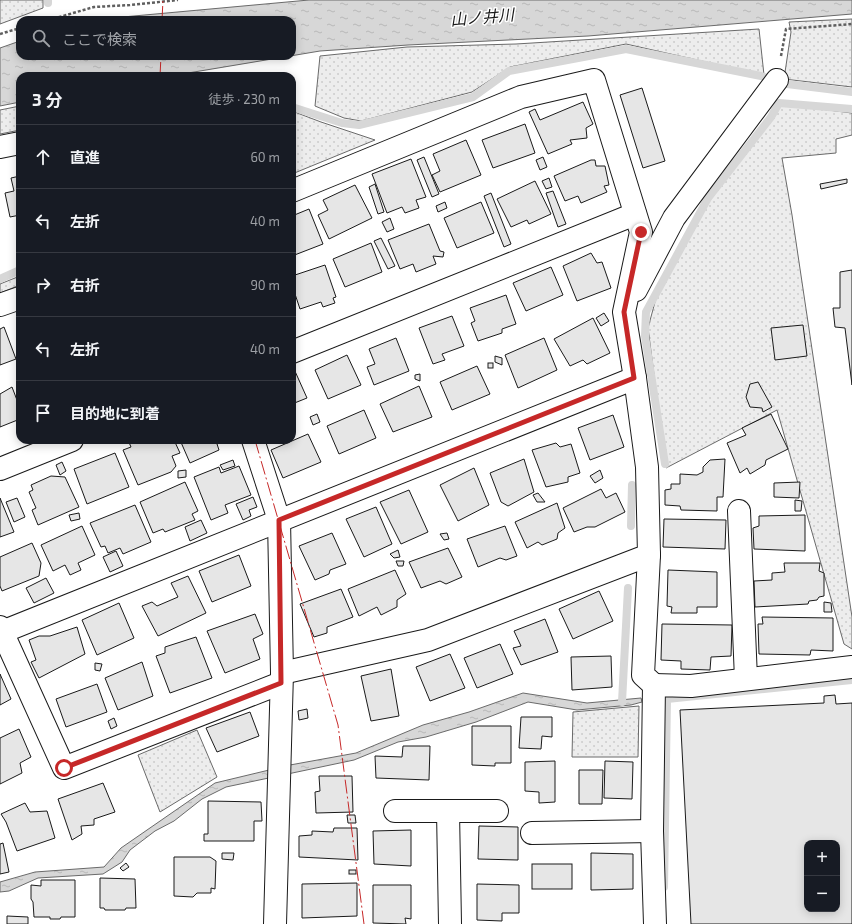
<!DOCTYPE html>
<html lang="ja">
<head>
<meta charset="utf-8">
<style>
  :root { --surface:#171b24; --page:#242831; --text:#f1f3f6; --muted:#9ea1a6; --line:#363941 }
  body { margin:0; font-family:"Exo 2","Noto Sans JP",sans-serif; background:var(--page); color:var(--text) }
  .controls { position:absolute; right:12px; bottom:12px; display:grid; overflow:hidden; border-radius:8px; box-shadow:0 2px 10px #0003 }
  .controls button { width:36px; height:36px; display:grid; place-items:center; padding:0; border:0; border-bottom:1px solid var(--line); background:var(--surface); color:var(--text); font:20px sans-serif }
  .stop { position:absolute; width:12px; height:12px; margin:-9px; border:3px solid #c62828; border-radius:50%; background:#fff }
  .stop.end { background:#c62828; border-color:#fff; box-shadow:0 1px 4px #0008 }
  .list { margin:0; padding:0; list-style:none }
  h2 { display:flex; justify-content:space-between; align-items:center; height:52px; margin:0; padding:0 16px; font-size:17px }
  h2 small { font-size:13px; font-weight:400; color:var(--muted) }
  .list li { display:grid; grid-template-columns:26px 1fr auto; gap:12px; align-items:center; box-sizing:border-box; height:64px; padding:0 16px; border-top:1px solid var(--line) }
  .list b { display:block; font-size:15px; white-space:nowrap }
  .list em { font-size:13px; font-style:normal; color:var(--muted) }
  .icon { flex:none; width:22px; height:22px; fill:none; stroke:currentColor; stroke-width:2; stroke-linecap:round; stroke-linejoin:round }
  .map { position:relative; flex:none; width:852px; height:924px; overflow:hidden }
  .search { position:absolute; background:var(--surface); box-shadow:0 2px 10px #0003; left:16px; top:16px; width:280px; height:44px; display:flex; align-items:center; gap:10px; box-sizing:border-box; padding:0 14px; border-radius:12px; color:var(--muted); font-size:15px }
  .panel { position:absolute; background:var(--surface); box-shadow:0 2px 10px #0003; left:16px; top:72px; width:280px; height:372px; border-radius:12px }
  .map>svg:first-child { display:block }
  .green { fill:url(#green-dots); stroke:#6a6a6a }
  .water { fill:url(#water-ripples); stroke:#6a6a6a }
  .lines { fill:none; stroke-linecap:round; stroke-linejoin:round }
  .stream { stroke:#d7d7d7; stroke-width:8 }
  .building { fill:#e6e6e6; stroke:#1a1a1a; fill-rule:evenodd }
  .minor-casing { stroke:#1a1a1a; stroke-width:24 }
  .path { stroke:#5f5f5f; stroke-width:2.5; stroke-dasharray:3 2; stroke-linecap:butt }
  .minor { stroke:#fff; stroke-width:22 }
  .power { stroke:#c62828; stroke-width:1; stroke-dasharray:14 3 2 3; stroke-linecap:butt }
  .route { stroke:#c62828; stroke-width:5 }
  .labels { text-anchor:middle; stroke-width:3; stroke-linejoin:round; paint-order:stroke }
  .water-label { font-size:16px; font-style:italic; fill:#1a1a1a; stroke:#fff }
</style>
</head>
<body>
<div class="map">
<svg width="852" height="924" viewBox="0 0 852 924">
  <defs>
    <pattern id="green-dots" width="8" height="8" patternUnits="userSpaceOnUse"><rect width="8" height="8" fill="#ededed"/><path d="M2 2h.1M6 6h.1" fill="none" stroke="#cbcbcb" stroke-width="1.8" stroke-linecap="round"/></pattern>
    <pattern id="water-ripples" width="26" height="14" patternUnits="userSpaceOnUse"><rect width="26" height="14" fill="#d7d7d7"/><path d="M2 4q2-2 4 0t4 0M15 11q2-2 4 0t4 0" fill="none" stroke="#b8b8b8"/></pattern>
  </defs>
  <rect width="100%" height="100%" fill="#fff"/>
  <g class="green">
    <polygon points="0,0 43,0 43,8 0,24"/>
    <polygon points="852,19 852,87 784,79 791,32 789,22"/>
    <polygon points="759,29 764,75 626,44 510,67 472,92 361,121 344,118 315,106 320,56 407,47 516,44"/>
    <polygon points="780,104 852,113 852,135 836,139 836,153 782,158 792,215 852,617 852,649 844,644 777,410 666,468 648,328 659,287 715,191"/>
    <polygon points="20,106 20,130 0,134 0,110"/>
    <polygon points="292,111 321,122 375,140 292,174"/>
    <polygon points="20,276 20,285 0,293 0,284"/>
    <polygon points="639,706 638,757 572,757 573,712"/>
    <polygon points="197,730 217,777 160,812 138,755"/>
  </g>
  <g class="water">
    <polygon points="309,0 852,0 852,14 588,36 408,45 320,51 170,76 20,76 20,102 0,106 0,48 20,41 20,56 292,56 292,20 90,20"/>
    <polygon points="523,693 587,703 641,698 642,702 631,705 577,710 528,702 476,722 426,737 398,742 354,760 226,787 202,799 174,821 155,831 130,850 122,862 103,874 38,878 9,891 0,892 0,882 35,872 104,867 121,848 215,783 290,765 356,753 423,725 469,712"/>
  </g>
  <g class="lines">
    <g class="stream">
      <polyline points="48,3 48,0"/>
      <polyline points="292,107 342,123 359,125 473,97 509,71 626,49 761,76 787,84 852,92"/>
      <polyline points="0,279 20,270"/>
      <polyline points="665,464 645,336 646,312 708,198 771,117 779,103 852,109"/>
      <polyline points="631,526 632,485"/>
      <polyline points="622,702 628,588"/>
      <polyline points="664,887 667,699 852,680"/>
    </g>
  </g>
  <g class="building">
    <polygon points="642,88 665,161 643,168 620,95"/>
    <polygon points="583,102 593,124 586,128 587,138 570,140 572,144 548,154 529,112 535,109 540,120"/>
    <polygon points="525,124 535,153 493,168 482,140"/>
    <polygon points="466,140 481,175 440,192 432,175 440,171 433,154"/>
    <polygon points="424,157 439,194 432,197 417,160"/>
    <polygon points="543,157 547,167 540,170 536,160"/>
    <polygon points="411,159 426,197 416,200 419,208 405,213 402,207 387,213 372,174"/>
    <polygon points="591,160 595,160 596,166 605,166 609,185 604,186 607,192 581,203 578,196 565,201 554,176"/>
    <polygon points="20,176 20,215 10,217 5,193 14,191 11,178"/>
    <polygon points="549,178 552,187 546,189 542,181"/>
    <polygon points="847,179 847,183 821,189 820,184"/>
    <polygon points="535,181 551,214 529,224 527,220 511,227 497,199"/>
    <polygon points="375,184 384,212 378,214 369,187"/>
    <polygon points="355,185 372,218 329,239 318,215 328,210 323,200"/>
    <polygon points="553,191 566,224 558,227 546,193"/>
    <polygon points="491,193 511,244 504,247 484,196"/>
    <polygon points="445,202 447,208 438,212 436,206"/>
    <polygon points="481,202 494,233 457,248 444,218"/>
    <polygon points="309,209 323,244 292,256 292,216"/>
    <polygon points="390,218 394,229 387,232 382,222"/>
    <polygon points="429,224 440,251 444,252 443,257 433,256 436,264 416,272 413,264 400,269 388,240"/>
    <polygon points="381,238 395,266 388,269 374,241"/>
    <polygon points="371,243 382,272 345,287 333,259"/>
    <polygon points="591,253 597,263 602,262 611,288 577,301 563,266"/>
    <polygon points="325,265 336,297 333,298 335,303 323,307 321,302 300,309 292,285 292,276"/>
    <polygon points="551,267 563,295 526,311 513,283"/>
    <polygon points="852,270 852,385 845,328 835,327 833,308 840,308 840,272"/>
    <polygon points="506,295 516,324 502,329 502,333 478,341 471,323 475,321 470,308"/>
    <polygon points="604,313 609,321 601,326 596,318"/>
    <polygon points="452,316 464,346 442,354 445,360 433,364 419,328"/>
    <polygon points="593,318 610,353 587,364 583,360 570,366 554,339"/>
    <polygon points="803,325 807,356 775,360 771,328"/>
    <polygon points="4,327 16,359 0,365 0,329"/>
    <polygon points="396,338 409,371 374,385 367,367 375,364 369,349"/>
    <polygon points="544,338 557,370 518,388 505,355"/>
    <polygon points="347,355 361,385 328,399 315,370"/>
    <polygon points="495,356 502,358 502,365 495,362"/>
    <rect x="488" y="363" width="5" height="5"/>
    <polygon points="477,366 490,394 452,410 440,382"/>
    <polygon points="294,369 307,398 292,404 292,370"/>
    <polygon points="420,374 420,381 415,379 415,375"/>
    <polygon points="758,382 772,407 763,412 762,408 750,407 746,397 750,384"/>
    <polygon points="419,386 432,417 393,432 380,404"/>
    <polygon points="12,387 20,408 20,419 0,427 0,394"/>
    <polygon points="364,410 376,438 339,454 327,426"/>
    <polygon points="317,414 320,422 313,425 310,417"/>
    <polygon points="771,414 788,449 766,460 765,465 750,474 747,468 740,473 727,443 746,435 742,428"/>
    <polygon points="613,415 624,447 590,460 578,428"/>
    <polygon points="308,434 321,462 283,478 271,450"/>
    <polygon points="128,440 174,440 180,453 172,456 176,466 171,472 138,485 123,450 131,447"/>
    <polygon points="180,440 227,440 217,444 219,450 190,463"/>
    <polygon points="556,443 560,447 571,444 580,473 568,477 568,482 546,487 532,450"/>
    <polygon points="115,453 129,487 87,504 74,469"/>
    <polygon points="524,459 534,492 508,506 501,502 490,473"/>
    <polygon points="725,459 723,497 717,497 717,511 681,510 680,506 665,505 665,490 671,489 671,484 680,484 680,474 697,475 703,472 703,467 710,460"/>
    <polygon points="233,460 235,466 223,470 220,465"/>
    <polygon points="62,462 66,471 60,475 56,465"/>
    <polygon points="239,466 251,495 225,505 228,513 211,520 194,477 219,467 221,473"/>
    <polygon points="474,468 489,505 458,521 440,485"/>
    <polygon points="186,470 186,477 178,478 178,471"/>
    <polygon points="600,470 603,478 595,483 590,476"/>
    <polygon points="51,476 65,477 79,507 38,525 32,510 36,508 29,492 33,490 31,485"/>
    <polygon points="185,482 198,511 192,514 195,520 165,532 163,529 153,533 140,502"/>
    <polygon points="800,482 799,498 774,497 774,483"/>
    <polygon points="601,489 606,498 616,493 625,512 595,527 587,527 574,532 563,508"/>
    <polygon points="409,490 428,532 401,544 380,502"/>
    <polygon points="538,493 545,502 537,502 533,495"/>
    <polygon points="253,497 257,507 249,510 251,516 243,520 236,504"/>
    <polygon points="0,498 14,532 0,537"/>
    <polygon points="17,498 25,517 14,522 6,502"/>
    <polygon points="795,500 802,501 801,511 795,511"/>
    <polygon points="557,503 565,528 558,533 557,539 542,545 538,542 527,548 515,522"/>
    <polygon points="135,505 151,542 123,554 120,548 108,553 105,546 101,547 90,523"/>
    <polygon points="376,507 392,544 364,557 346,519"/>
    <polygon points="79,513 80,519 71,521 69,515"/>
    <polygon points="805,515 805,551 754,549 753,528 759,526 759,516"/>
    <polygon points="664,519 726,520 725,549 663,547"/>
    <polygon points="201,520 207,533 190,541 185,527"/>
    <polygon points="82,526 95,555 78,563 81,570 70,575 65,565 53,571 41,545"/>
    <polygon points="505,526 517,556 506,560 500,558 478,567 467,539"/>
    <polygon points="332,533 346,564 330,570 329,574 315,580 299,546"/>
    <polygon points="447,533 449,539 444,540 440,534"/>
    <polygon points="32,543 41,563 39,576 2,591 0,586 0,557"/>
    <polygon points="448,548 462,577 446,584 440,581 421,588 409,562"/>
    <polygon points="398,550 400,557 394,558 390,554"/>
    <polygon points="116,551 123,566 110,572 103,557"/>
    <polygon points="239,555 251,586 212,602 199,571"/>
    <polygon points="396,561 404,561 403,566 398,566"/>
    <polygon points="784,563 820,563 819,571 824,573 824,596 819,597 817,600 809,601 808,604 755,607 754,581 772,580 772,573 785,572"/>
    <polygon points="395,570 406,594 397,600 397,607 381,615 377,607 359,616 348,589"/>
    <polygon points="668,570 717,572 717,607 697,607 697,613 671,613 672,607 667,606"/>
    <polygon points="188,576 206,613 158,636 142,606 152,602 157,606 178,597 171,583"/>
    <polygon points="46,578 54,593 34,603 26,588"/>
    <polygon points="341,589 353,617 327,627 327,633 314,637 300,604"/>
    <polygon points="599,591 613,621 573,639 559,609"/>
    <polygon points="824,602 831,603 832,612 824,612"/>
    <polygon points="119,603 134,638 97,655 82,620"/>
    <polygon points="255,614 263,634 253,639 260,659 225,673 207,631"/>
    <polygon points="762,617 833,618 833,651 811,650 810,655 759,654 758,624 763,624"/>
    <polygon points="545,619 558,652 521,665 513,648 521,646 514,631"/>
    <polygon points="662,624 732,625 731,656 711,657 710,670 681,669 681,661 661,660"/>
    <polygon points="77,627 85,654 39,678 31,662 36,660 29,640 39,636 50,636"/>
    <polygon points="196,637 212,678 170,693 156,656 165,653 165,647"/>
    <polygon points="500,644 513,674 477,688 464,658"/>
    <polygon points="450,654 465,688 430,701 416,667"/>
    <polygon points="611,656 612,687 572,690 571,657"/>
    <polygon points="142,662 153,696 118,710 105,678"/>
    <polygon points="95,663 102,664 100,671 95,670"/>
    <polygon points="391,669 399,716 371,721 361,676"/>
    <polygon points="0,674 11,699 0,705"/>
    <polygon points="97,684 107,712 66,727 56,699"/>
    <path d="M835,695L836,704L852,703V924H691L680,710L824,703V696ZM807,843H837V909H807Z"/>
    <polygon points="307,709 308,718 299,720 298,711"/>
    <polygon points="250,712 259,736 217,752 206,728"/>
    <polygon points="521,717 552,717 552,737 542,736 541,749 519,748"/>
    <polygon points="114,718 117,726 111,729 108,721"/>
    <polygon points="472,726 511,726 511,763 495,763 495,766 472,765"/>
    <polygon points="19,729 31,757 20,763 22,773 0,784 0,738"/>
    <polygon points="403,746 430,746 429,780 376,778 375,756 402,757"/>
    <polygon points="555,761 555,802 539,803 539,792 525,791 525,762"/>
    <polygon points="605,761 633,762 632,799 604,798"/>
    <polygon points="579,770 603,770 602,804 579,804"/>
    <polygon points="319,776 352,776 353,812 316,813 315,792 320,791"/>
    <polygon points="103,783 115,812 94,819 94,825 81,826 82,834 72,840 58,799"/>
    <polygon points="208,801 261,802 262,821 254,821 254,841 204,841 204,834 208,834"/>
    <polygon points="25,803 30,812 47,811 55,838 17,851 6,822 1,814"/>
    <polygon points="347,815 355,815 356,823 348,823"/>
    <polygon points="479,826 518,827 518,860 478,859"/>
    <polygon points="334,828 357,828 358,860 299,857 299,836 312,835 312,831 333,832"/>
    <polygon points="411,830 411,866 374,864 373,831"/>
    <polygon points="3,843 9,872 0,874 0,844"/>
    <polygon points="222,853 234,853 233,860 222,859"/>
    <polygon points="591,853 633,854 633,889 591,890"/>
    <polygon points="174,857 210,857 216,861 215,889 211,888 211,893 197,893 193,897 174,896"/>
    <polygon points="126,863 129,867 123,871 120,868"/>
    <rect x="532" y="864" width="40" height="25"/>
    <rect x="349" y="870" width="7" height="4"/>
    <polygon points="100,878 135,879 136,908 126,908 125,910 105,910 104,908 100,908"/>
    <polygon points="41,880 75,880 75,917 61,917 60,919 50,919 50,917 34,917 33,902 31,899 31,885 41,886"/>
    <polygon points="357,883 357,916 302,918 302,884"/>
    <polygon points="477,884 519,885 519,913 502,913 502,921 477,920"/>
    <polygon points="373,885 411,885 411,919 405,918 406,924 373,923"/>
    <polygon points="7,916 28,917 28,924 7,924"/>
  </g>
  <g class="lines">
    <g class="minor-casing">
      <g id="minor">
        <polyline points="0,147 20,143"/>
        <polyline points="636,290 674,218 777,80"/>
        <polyline points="0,305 20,298"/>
        <polyline points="292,352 635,214"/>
        <polyline points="253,440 279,520 282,673 275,924"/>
        <polyline points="0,469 72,440"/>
        <polyline points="739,511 746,679"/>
        <polyline points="649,555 643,675 654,685"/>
        <polyline points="0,627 64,768 281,683"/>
        <polyline points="2,632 635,378"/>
        <polyline points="282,673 428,640 649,555 647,467 635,378 624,312 641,232 594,80 521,97 292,191"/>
        <polyline points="395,811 497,811"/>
        <polyline points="448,811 450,924"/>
        <polyline points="532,833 652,831"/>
        <polyline points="655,924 652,831 654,685 691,686 852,667"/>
      </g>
    </g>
    <g class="path">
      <polyline points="49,20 94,7 130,5 178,0"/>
      <polyline points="0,34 20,28"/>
      <polyline points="781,56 786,29 852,24"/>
    </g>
    <use href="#minor" class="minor"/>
    <g class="power">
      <polyline points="162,20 163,0"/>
      <polyline points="160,76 161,56"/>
      <polyline points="255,440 338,725 364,924"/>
    </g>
  </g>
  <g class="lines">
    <polyline class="route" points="64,768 281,683 279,520 634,378 624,312 641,232"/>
  </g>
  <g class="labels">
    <g class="water-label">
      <text transform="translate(482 17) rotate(-5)" y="6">山ノ井川</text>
    </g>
  </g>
</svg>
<div class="controls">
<button>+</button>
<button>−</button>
</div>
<div class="stop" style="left:64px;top:768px"></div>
<div class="stop end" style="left:641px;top:232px"></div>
<div class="search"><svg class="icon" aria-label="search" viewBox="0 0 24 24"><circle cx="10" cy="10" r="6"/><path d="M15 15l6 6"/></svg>ここで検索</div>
<section class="panel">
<h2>3 分<small>徒歩 · 230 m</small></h2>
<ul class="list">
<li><svg class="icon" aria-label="ahead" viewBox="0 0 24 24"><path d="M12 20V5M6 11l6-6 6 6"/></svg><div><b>直進</b></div><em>60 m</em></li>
<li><svg class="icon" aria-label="left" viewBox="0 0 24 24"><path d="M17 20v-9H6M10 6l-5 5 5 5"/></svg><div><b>左折</b></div><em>40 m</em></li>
<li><svg class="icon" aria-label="right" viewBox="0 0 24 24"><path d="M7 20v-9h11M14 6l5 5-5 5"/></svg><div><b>右折</b></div><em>90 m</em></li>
<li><svg class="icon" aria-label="left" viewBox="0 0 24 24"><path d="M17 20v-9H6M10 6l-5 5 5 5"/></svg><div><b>左折</b></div><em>40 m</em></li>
<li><svg class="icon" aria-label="arrive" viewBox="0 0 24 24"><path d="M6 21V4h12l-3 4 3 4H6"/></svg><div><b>目的地に到着</b></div></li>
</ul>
</section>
</div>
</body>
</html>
